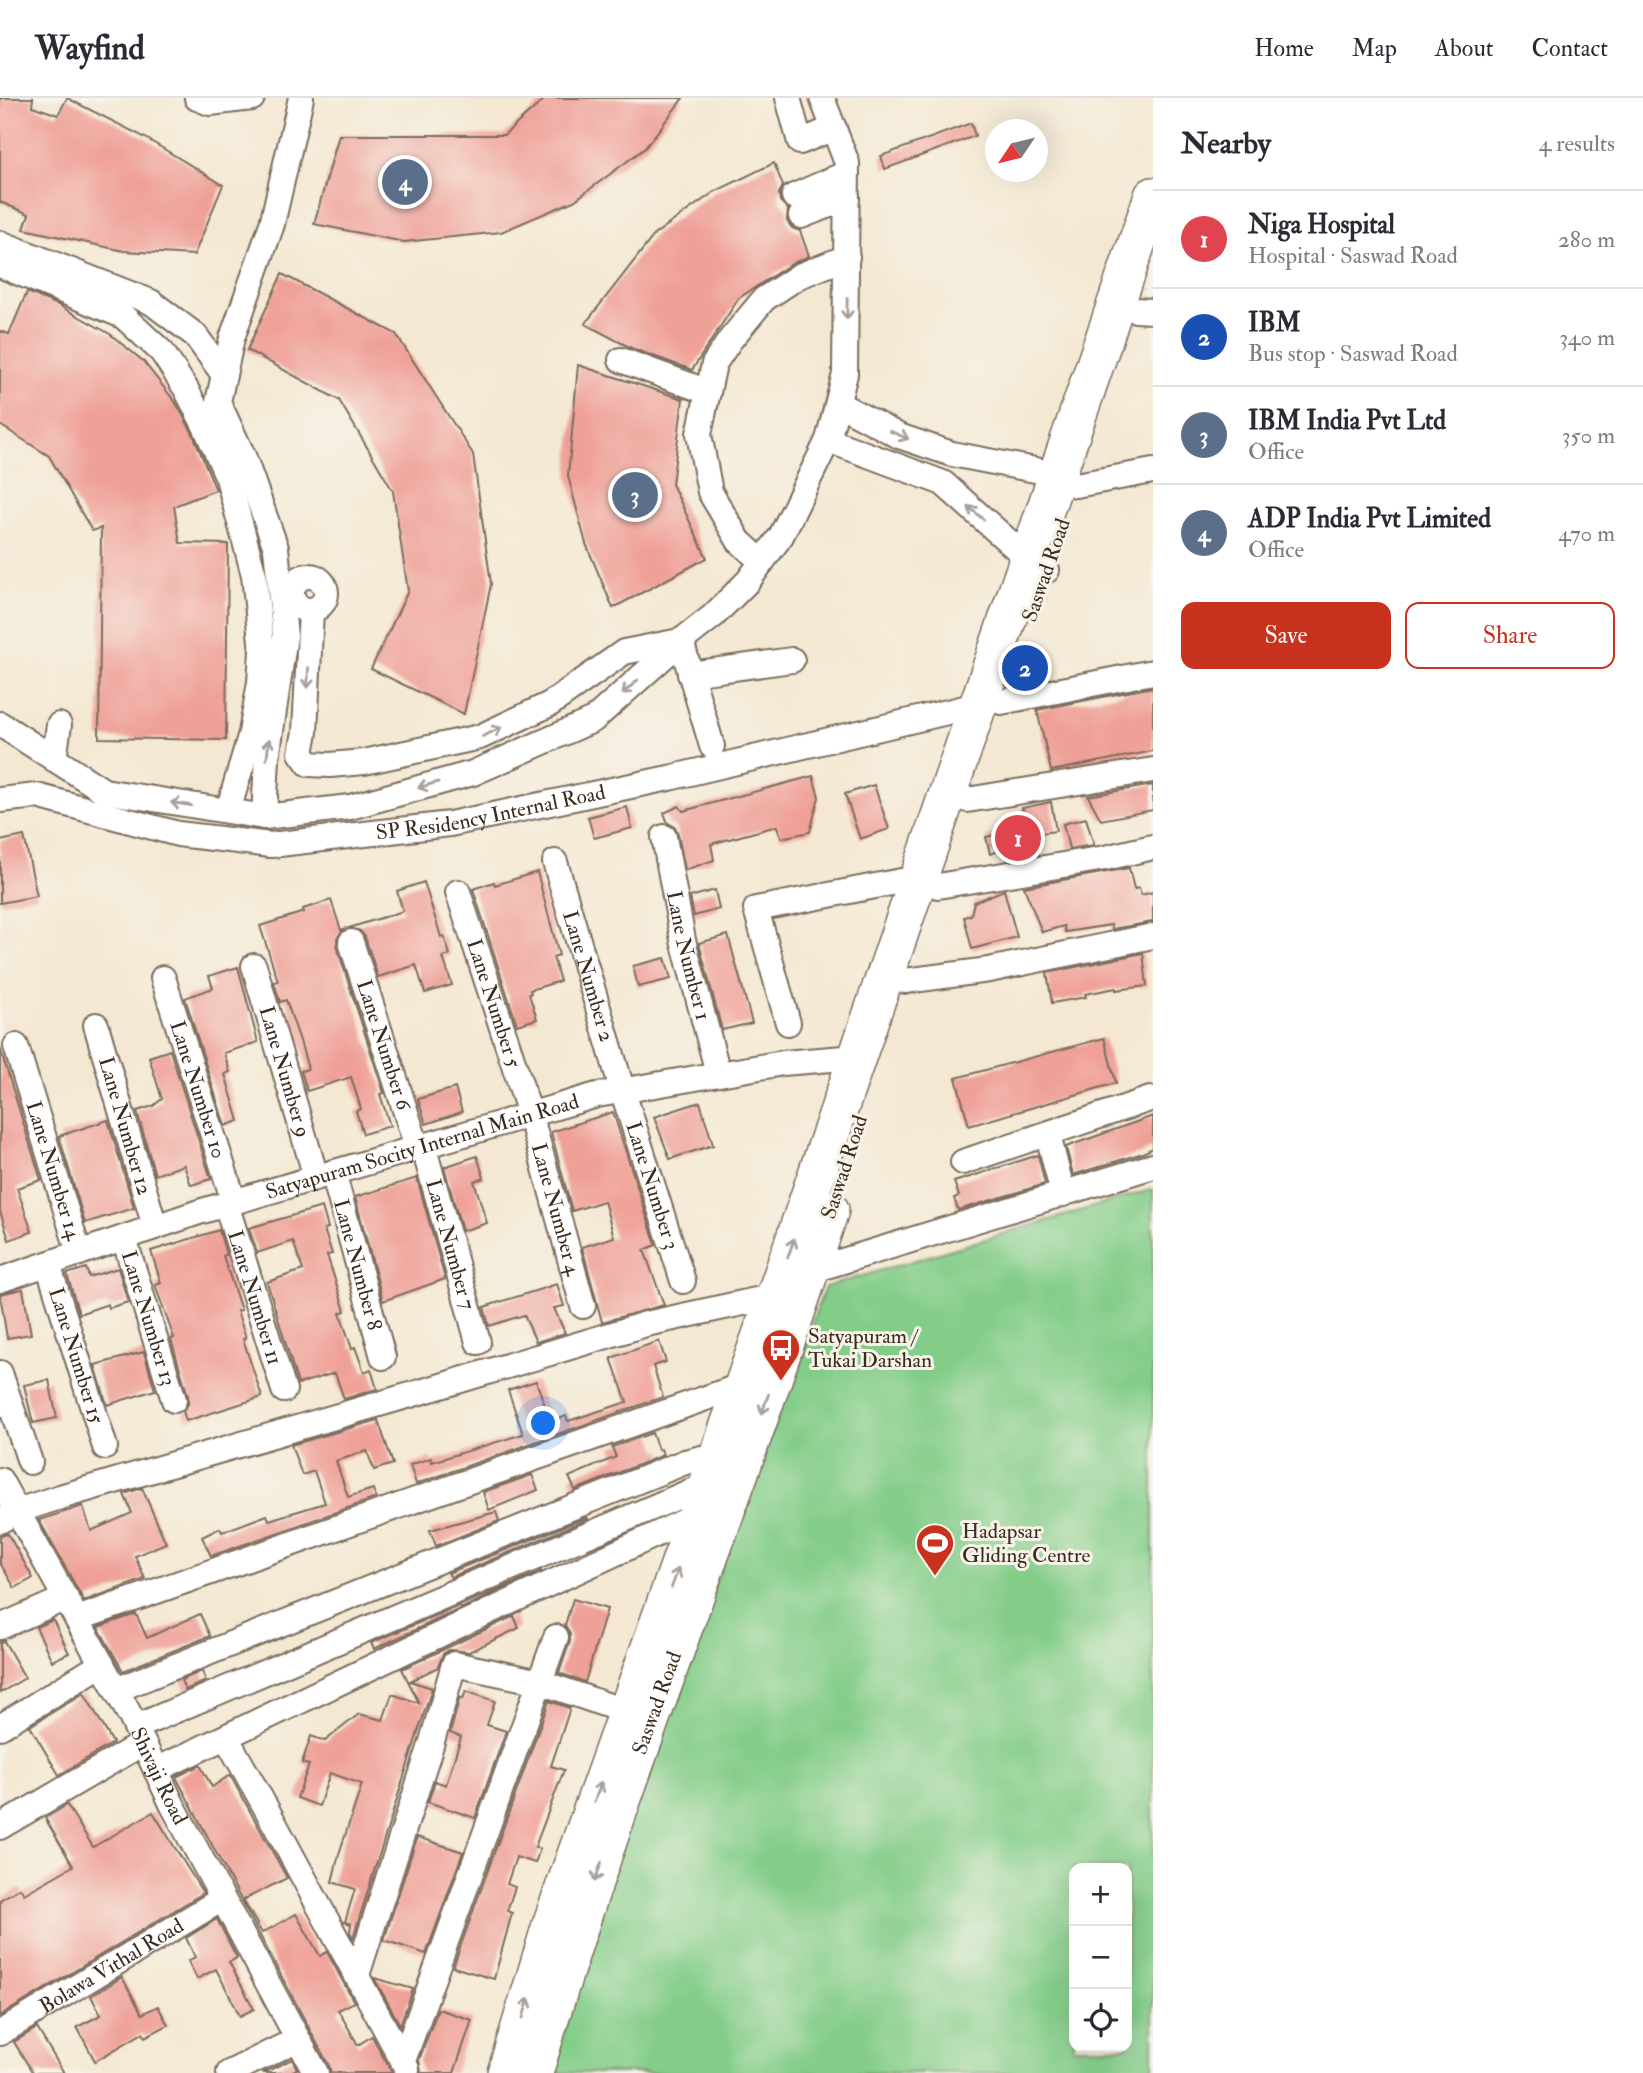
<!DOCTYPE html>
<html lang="en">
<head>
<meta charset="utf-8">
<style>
  :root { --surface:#fff; --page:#f7f7f7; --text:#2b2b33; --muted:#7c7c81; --line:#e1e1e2; --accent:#c8321e }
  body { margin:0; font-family:"IM FELL Double Pica",serif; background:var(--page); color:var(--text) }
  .controls { position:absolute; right:21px; bottom:21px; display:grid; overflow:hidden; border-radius:14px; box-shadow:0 7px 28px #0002 }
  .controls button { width:63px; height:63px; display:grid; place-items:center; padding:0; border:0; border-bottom:2px solid var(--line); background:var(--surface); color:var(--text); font:35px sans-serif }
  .compass { position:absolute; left:985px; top:21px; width:63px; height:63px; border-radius:50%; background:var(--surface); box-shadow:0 7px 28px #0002; rotate:235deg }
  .you { position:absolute; left:544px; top:1326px; width:24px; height:24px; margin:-18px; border:5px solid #fff; border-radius:50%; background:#1a73e8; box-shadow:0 0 0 10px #1a73e833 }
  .badge { display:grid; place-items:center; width:46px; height:46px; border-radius:50%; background:var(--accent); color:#fff; font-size:23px; font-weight:700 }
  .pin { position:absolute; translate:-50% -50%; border:4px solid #fff; box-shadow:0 2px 7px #0006 }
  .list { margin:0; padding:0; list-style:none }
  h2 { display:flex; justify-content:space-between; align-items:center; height:91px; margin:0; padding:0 28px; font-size:30px }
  h2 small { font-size:23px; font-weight:400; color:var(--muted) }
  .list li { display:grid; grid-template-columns:46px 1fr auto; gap:21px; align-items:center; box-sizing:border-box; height:98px; padding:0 28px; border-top:2px solid var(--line) }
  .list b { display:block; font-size:26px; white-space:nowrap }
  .list p { margin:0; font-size:23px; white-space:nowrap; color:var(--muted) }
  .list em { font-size:23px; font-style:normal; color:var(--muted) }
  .actions { display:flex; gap:14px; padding:21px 28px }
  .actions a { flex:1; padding:16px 0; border:2px solid var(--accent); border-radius:14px; text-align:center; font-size:24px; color:var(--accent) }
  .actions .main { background:var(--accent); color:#fff }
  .icon { flex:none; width:38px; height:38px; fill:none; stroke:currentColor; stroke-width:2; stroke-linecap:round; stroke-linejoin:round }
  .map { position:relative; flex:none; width:1153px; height:1975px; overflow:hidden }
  header { display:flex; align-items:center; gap:42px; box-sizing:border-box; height:98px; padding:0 35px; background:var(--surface); border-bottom:2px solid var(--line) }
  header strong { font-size:33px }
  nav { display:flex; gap:38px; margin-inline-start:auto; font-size:24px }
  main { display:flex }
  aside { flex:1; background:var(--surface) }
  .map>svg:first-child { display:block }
  .green { fill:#83cd89; stroke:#5f7c54; stroke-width:2; fill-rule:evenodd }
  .building { fill:#efa098 }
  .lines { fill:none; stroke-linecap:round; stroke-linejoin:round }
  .minor-casing { stroke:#7c6c5d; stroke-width:28 }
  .highway-casing { stroke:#7c6c5d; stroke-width:40 }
  .minor { stroke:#fff; stroke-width:24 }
  .highway { stroke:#fff; stroke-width:37 }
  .oneway { stroke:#a79f9a }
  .labels { text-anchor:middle; stroke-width:6; stroke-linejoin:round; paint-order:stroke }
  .street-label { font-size:21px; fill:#3b2a1e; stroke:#f7f3e8 }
  .poi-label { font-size:21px; fill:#3b2a1e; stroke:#f7f3e8; text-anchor:start }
</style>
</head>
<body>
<header>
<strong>Wayfind</strong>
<nav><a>Home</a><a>Map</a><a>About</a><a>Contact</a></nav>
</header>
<main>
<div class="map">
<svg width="1153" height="1975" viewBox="0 0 1153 1975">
  <rect width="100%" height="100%" fill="#f7f3e8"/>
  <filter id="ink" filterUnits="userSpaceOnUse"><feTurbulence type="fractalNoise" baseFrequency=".0143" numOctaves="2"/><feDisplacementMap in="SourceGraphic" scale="14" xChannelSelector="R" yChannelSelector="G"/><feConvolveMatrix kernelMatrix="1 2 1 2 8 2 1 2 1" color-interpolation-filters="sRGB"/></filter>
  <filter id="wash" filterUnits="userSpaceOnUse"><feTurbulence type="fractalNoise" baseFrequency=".00686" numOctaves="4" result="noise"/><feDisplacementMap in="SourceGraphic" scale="28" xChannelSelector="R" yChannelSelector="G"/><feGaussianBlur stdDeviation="1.57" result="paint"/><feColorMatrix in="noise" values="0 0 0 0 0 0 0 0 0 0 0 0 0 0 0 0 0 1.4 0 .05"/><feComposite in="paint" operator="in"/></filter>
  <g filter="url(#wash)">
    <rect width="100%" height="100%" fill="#f4e8d3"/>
    <path class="green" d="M1153,1091V1975H550L579,1854L825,1189ZM1074,1770H1127V1949H1074Z"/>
    <g id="blocks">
      <g class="building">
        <polygon points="0,0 33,0 32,8 58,17 67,0 144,39 223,87 194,157 124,153 24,131 29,116 0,104"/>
        <polygon points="546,0 683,0 645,50 574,103 501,134 404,144 314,126 339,37 504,37"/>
        <polygon points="971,25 975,38 885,71 881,58"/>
        <polygon points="774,65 783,88 779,96 780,103 788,111 787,123 792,130 800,133 809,158 791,166 739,200 692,272 631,250 585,226 655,136 714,94"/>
        <polygon points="282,176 396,236 473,356 491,486 464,616 371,571 408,493 393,393 339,302 247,252"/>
        <polygon points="27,194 58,207 110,236 143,263 176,305 192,334 216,392 174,408 180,445 228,446 226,642 99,640 101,430 92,433 49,358 0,327 0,233 9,236"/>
        <polygon points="578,267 683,301 672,386 707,460 613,510 586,446 568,378"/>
        <polygon points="1153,589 1153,653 1051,673 1037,612"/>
        <polygon points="813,678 819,699 810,734 781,740 777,728 711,746 714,762 685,772 678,736 675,729 668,725 664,715 679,708 683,713"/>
        <polygon points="874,687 889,731 860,741 845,696"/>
        <polygon points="1153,687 1153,712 1101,722 1088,698"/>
        <polygon points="1051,704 1056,733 1034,736 1039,756 1012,761 1008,750 990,756 986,739 1027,729 1022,710"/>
        <polygon points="627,709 632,730 594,740 588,719"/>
        <polygon points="1086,720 1094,747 1069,751 1063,726"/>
        <polygon points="24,738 37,798 0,805 0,743"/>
        <polygon points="1129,770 1134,791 1139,790 1141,797 1153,794 1153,824 1112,831 1111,827 1065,834 1064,828 1042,834 1024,789"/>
        <polygon points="537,774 559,857 553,859 560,883 530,892 531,895 529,896 537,921 517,927 473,791 494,784 495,787"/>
        <polygon points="424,784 441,839 444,838 450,857 443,859 452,887 425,895 416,867 378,879 365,839 360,833 349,830 403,813 397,793"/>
        <polygon points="715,792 719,811 694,818 690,799"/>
        <polygon points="1004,792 1017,839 972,851 964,819 971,817 974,804"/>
        <polygon points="331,802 341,832 344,831 337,840 337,849 384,995 380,996 390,1028 363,1036 356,1013 361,1011 351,979 307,993 301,973 308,971 300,943 286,902 280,904 274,884 278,883 260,828 304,814 303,811"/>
        <polygon points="728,837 752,925 722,932 699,845"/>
        <polygon points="1143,855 1147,888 1116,892 1116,890 1085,896 1086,899 1052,905 1047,875"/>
        <polygon points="665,860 671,881 638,889 633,868"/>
        <polygon points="238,869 258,944 224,955 230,974 225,976 239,1023 225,1028 185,900 213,890 209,878"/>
        <polygon points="1104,940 1116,985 969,1028 956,980"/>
        <polygon points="0,950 41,1082 17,1090 32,1134 9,1142 0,1113"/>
        <polygon points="170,952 211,1081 191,1087 184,1067 155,1077 137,1013 153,1008 162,1001 149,959"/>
        <polygon points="455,990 462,1014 426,1026 418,1001"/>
        <polygon points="700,1004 713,1047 670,1061 654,1019"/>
        <polygon points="613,1014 656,1147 644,1152 664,1207 602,1224 582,1149 614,1139 604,1103 572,1113 551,1034"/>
        <polygon points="1153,1018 1153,1050 1143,1055 1073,1077 1066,1049"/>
        <polygon points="108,1022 134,1110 85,1125 59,1038"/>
        <polygon points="1038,1057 1045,1086 958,1112 954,1100 959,1098 954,1084"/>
        <polygon points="477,1058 484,1080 474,1083 487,1125 462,1133 444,1069"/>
        <polygon points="417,1080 445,1181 383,1203 355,1099"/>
        <polygon points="322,1109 328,1130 324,1131 332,1156 327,1157 345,1213 340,1215 352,1251 355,1249 364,1274 371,1271 377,1291 344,1301 335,1275 298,1286 267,1184 303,1172 293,1143 257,1155 249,1130"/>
        <polygon points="219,1132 226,1157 223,1158 241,1212 237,1213 246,1240 243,1241 262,1299 186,1323 183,1313 188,1306 188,1298 171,1241 174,1240 155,1187 161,1185 151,1153"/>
        <polygon points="86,1170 89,1179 118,1170 128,1204 109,1210 108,1206 79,1216 67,1176"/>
        <polygon points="557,1186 564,1208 554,1210 565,1235 536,1244 524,1217 489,1228 484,1209"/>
        <polygon points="23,1191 31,1236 7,1240 0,1196"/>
        <polygon points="659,1243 666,1264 653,1268 663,1299 416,1386 410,1367 431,1360 432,1364 523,1336 508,1292 536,1283 551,1324 566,1318 568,1323 627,1304 611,1260"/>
        <polygon points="144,1254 155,1292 107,1307 95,1267"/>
        <polygon points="49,1282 57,1320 33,1325 24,1287"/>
        <polygon points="378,1322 393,1366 374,1372 367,1353 336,1363 348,1399 373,1391 376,1400 211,1458 202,1439 220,1430 222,1434 267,1417 269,1422 325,1405 314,1373 302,1377 291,1347"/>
        <polygon points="652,1335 658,1352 661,1351 663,1357 575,1392 569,1379 616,1359 612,1349"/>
        <polygon points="532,1377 538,1392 489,1412 483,1394"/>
        <polygon points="142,1390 166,1445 135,1458 145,1481 84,1503 39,1422 83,1408 91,1433 132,1415 124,1396"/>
        <polygon points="496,1414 499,1423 436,1448 430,1432"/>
        <polygon points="587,1419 588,1421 451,1479 448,1475"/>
        <polygon points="8,1436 33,1480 15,1490 0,1465 0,1438"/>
        <polygon points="542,1473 374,1551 371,1545"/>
        <polygon points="573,1501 607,1511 585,1584 559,1575 570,1543 570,1536 565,1527"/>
        <polygon points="136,1516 147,1540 200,1516 210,1538 123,1573 98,1529"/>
        <polygon points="514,1518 519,1530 469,1554 449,1552 443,1556 438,1569 410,1583 432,1590 353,1840 350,1834 351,1826 345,1824 355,1791 332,1784 339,1756 362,1686 330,1675 319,1708 297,1700 309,1667 302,1665 311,1638 325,1643 359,1616 383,1622 392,1596 419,1605 402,1571"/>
        <polygon points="53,1522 69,1555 52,1563 36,1529"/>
        <polygon points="4,1543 25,1580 0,1595 0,1544"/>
        <polygon points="202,1573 206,1583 185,1592 181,1582"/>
        <polygon points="466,1593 495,1603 487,1627 506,1633 475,1720 428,1704 435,1683 446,1687 461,1639 450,1635 460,1599 463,1601"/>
        <polygon points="84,1595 113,1645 59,1677 30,1628"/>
        <polygon points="549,1603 570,1610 551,1668 564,1672 535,1749 540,1751 535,1765 516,1759 507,1786 515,1789 507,1813 512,1815 494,1881 453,1869"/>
        <polygon points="200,1667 212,1689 230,1677 287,1780 243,1802 262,1835 296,1816 320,1858 327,1854 354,1904 338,1912 358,1947 372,1938 392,1975 331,1975 329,1968 176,1679"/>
        <polygon points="67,1707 93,1749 153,1714 203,1795 0,1918 0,1802 20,1790 24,1796 73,1768 45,1720"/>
        <polygon points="417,1739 463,1754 426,1856 384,1842"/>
        <polygon points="217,1821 237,1860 229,1864 254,1911 240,1918 216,1871 197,1881 188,1863 195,1859 186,1840"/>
        <polygon points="122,1879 142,1916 158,1908 168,1927 145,1939 143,1935 95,1963 77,1929 101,1917 91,1898"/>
        <polygon points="374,1880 413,1891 400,1927"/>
        <polygon points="438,1911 472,1922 454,1975 421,1975 419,1962"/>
        <polygon points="37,1930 64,1975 33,1975 14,1944"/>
        <polygon points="292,1961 297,1971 289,1975 263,1975"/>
      </g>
    </g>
  </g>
  <g filter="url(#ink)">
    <use href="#blocks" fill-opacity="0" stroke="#7c6c5d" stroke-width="2"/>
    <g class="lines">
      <g class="minor-casing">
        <g id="minor">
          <polyline points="197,0 210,5 252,0"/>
          <polyline points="788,0 800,44 834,30"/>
          <polyline points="794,98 847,75"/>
          <polyline points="801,118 847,100"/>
          <polyline points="0,145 151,204 195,237 224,277"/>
          <polyline points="0,167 123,218 162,254 186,291 205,328 228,380 254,477 262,553 260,584 251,635 228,713"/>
          <polyline points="1136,212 1153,213"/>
          <polyline points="621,262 708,294"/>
          <polyline points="839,306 899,338 952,356 1056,376 1076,387 1153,373"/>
          <polyline points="828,342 943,385 1027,460 1047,472"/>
          <polyline points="762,464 739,443 710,394 699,336 714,266 730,242 764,201 799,178 847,159"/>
          <circle cx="309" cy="495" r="17"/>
          <polyline points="311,512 305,634 301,655 309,666 330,667 364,664 480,639 550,606 624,554 680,543"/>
          <polyline points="681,543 712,648"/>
          <polyline points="690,576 792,562"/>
          <polyline points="1001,604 1153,574"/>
          <polyline points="0,626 104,693 264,719 350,709 473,675 593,622 681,543 713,518 748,483 781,438 828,342 845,276 847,65 822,0"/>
          <polyline points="54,661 59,627"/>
          <path id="s1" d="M0,702L37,698L178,736L271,747L450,726L669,680L977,607"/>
          <polyline points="967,702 1153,672"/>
          <polyline points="264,719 267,660 285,538 276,450 244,360 218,304 232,240 272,126 301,0"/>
          <path id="s2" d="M664,739L683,842L718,975"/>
          <path id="s3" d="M555,764L622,991L683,1183"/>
          <polyline points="938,788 1105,760 1153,749"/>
          <path id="s4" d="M458,794L530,1016L583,1208"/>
          <path id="s5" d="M351,844L417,1049"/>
          <path id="s6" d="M254,868L316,1079"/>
          <path id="s7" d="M163,880L234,1104"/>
          <polyline points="905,883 989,872 1153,838"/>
          <polyline points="788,925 756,811 917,780"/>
          <path id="s8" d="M96,927L155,1129"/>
          <path id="s9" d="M16,948L79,1155"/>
          <polyline points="1048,1037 1063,1096"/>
          <path id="s10" d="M423,1047L478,1244"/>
          <polyline points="963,1064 1150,1001"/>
          <path id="s11" d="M333,1074L383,1259"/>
          <path id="s12" d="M226,1106L284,1292"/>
          <path id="s13" d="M124,1140L174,1302"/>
          <path id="s14" d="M48,1166L105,1349"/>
          <polyline points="810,1173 1153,1068"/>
          <path id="s15" d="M0,1182L199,1114L597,997L783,965L856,959"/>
          <polyline points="0,1275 30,1364"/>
          <path id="s16" d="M0,1382L131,1619L172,1706L316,1975"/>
          <polyline points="0,1423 17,1413 60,1399 441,1288 646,1226 775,1198"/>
          <polyline points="77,1521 743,1287"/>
          <polyline points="0,1529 66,1500"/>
          <polyline points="116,1592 685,1364 719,1356"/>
          <polyline points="0,1629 102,1566"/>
          <polyline points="136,1629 708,1386"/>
          <polyline points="226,1639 266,1710 407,1971"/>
          <polyline points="156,1672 462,1526 696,1418"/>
          <polyline points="0,1729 143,1645"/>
          <polyline points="357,1877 431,1647 454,1566 540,1584 627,1614"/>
          <path id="s17" d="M0,1935L222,1801"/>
          <polyline points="403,1963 556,1539"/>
          <polyline points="229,1975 298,1941"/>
        </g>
      </g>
      <g class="highway-casing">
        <g id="highway">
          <polyline points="506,1975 551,1827 775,1198 1153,98"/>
          <path id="s18" d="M534,1975C619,1683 737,1402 830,1112"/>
        </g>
      </g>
      <use href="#minor" class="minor"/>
      <use href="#highway" class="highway"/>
    </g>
    <defs><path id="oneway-shaft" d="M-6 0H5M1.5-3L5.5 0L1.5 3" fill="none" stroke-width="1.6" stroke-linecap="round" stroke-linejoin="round" transform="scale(1.75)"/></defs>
    <g class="oneway">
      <use href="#oneway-shaft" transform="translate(847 211) rotate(91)"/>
      <use href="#oneway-shaft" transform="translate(899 337) rotate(23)"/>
      <use href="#oneway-shaft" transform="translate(976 415) rotate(-139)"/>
      <use href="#oneway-shaft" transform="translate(308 580) rotate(93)"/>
      <use href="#oneway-shaft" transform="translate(630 589) rotate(138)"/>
      <use href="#oneway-shaft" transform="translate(492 634) rotate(-25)"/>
      <use href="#oneway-shaft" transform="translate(268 651) rotate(-83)"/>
      <use href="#oneway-shaft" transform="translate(428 687) rotate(164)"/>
      <use href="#oneway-shaft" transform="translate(181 706) rotate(-171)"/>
      <use href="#oneway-shaft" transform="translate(791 1150) rotate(-71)"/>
      <use href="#oneway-shaft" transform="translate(765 1306) rotate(110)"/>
      <use href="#oneway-shaft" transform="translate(675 1480) rotate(-70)"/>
      <use href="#oneway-shaft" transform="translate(598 1694) rotate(-70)"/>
      <use href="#oneway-shaft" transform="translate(598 1774) rotate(110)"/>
      <use href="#oneway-shaft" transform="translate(526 1910) rotate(-73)"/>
    </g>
  </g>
  <defs>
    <g id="bus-pin" transform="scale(2.0125)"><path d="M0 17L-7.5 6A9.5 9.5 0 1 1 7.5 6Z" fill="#c8321e" stroke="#f7f3e8"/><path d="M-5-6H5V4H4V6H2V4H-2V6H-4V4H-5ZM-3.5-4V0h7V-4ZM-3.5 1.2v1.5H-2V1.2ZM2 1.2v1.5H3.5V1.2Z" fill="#fff"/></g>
    <g id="stadium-pin" transform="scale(2.0125)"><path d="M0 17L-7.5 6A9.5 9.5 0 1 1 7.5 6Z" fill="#c8321e" stroke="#f7f3e8"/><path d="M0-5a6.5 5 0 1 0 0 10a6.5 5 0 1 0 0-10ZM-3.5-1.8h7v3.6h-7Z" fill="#fff"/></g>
  </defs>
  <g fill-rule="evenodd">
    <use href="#bus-pin" x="781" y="1250"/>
    <use href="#stadium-pin" x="935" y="1445"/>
  </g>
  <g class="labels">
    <g class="street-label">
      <text transform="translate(1046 472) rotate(-71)" y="7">Saswad Road</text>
      <text dy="7" stroke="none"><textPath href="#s1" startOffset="499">SP Residency Internal Road</textPath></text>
      <text dy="7" stroke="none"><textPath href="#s2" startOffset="121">Lane Number 1</textPath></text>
      <text dy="7" stroke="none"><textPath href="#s3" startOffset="119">Lane Number 2</textPath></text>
      <text dy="7" stroke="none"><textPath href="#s4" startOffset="117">Lane Number 5</textPath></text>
      <text dy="7" stroke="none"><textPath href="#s5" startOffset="108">Lane Number 6</textPath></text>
      <text dy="7" stroke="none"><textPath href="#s6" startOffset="110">Lane Number 9</textPath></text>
      <text dy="7" stroke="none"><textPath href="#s7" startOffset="117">Lane Number 10</textPath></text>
      <text dy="7" stroke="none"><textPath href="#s8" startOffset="105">Lane Number 12</textPath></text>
      <text dy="7" stroke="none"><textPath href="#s15" startOffset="443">Satyapuram Socity Internal Main Road</textPath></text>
      <text transform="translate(844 1069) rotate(-72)" y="7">Saswad Road</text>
      <text dy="7" stroke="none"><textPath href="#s9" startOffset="130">Lane Number 14</textPath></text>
      <text dy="7" stroke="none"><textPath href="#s3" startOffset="338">Lane Number 3</textPath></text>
      <text dy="7" stroke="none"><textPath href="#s4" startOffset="332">Lane Number 4</textPath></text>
      <text dy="7" stroke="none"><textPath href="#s10" startOffset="103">Lane Number 7</textPath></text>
      <text dy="7" stroke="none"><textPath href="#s11" startOffset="96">Lane Number 8</textPath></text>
      <text dy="7" stroke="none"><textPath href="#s12" startOffset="98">Lane Number 11</textPath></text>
      <text dy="7" stroke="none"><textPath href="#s13" startOffset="84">Lane Number 13</textPath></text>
      <text dy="7" stroke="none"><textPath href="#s14" startOffset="96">Lane Number 15</textPath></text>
      <text dy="7" stroke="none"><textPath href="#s18" startOffset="390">Saswad Road</textPath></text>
      <text dy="7" stroke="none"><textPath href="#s16" startOffset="336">Shivaji Road</textPath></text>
      <text dy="7" stroke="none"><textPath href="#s17" startOffset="130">Bolawa Vithal Road</textPath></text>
    </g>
    <g class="poi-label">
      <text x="808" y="1245">Satyapuram /<tspan x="808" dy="24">Tukai Darshan</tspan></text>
      <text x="962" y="1440">Hadapsar<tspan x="962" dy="24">Gliding Centre</tspan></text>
    </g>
  </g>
</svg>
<div class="controls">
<button>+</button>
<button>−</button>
<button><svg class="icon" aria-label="locate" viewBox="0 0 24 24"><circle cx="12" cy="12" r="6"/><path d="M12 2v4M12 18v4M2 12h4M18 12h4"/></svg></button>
</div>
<svg class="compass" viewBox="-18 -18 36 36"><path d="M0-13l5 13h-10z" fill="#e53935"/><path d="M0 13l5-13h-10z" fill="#7c7c81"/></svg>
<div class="you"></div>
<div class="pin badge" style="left:1018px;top:740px;background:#e0444e">1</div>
<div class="pin badge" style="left:1025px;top:570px;background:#1a4fb4">2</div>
<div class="pin badge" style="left:635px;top:397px;background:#5c6f8a">3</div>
<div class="pin badge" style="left:405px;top:84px;background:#5c6f8a">4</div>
</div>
<aside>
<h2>Nearby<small>4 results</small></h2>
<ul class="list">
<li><span class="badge" style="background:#e0444e">1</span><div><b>Niga Hospital</b><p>Hospital · Saswad Road</p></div><em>280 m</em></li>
<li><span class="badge" style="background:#1a4fb4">2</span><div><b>IBM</b><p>Bus stop · Saswad Road</p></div><em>340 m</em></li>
<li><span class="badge" style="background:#5c6f8a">3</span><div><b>IBM India Pvt Ltd</b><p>Office</p></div><em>350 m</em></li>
<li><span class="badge" style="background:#5c6f8a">4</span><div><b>ADP India Pvt Limited</b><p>Office</p></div><em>470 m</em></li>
</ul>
<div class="actions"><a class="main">Save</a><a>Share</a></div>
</aside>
</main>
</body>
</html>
